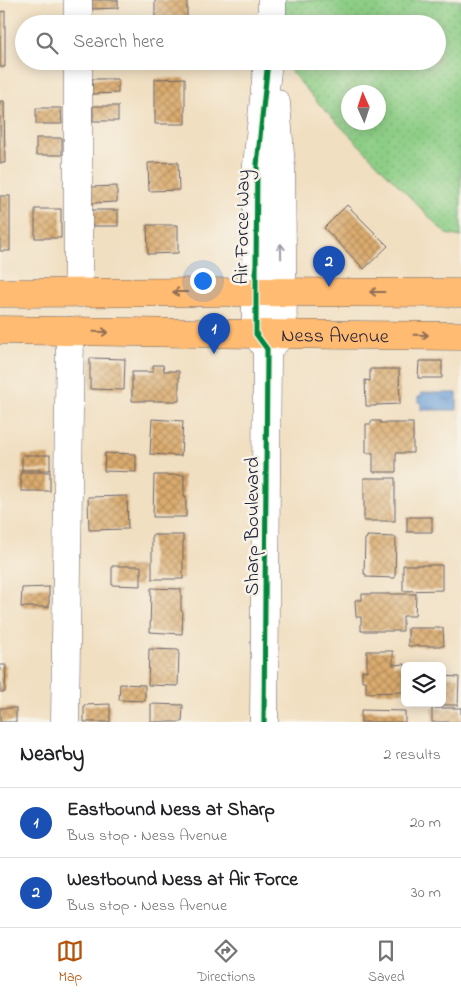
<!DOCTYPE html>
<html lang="en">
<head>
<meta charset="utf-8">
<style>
  :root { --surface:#fff; --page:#f6f6f6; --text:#202124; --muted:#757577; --line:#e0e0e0; --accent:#b45309 }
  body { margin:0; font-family:"Indie Flower",sans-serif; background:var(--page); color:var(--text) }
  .controls { position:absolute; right:15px; bottom:15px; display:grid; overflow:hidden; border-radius:8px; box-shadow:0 2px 12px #0003 }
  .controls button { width:45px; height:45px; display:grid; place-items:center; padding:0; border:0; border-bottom:1px solid var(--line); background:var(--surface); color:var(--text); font:25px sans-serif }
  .compass { position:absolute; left:341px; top:85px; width:45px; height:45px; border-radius:50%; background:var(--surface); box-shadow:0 2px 12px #0003; rotate:357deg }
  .you { position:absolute; left:202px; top:280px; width:18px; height:18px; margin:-12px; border:4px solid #fff; border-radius:50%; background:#1a73e8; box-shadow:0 0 0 8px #1a73e833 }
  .badge { display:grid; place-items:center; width:32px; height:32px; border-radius:50%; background:var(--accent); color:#fff; font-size:16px; font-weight:700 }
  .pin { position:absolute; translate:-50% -41px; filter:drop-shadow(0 1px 2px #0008) }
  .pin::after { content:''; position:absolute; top:26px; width:18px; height:15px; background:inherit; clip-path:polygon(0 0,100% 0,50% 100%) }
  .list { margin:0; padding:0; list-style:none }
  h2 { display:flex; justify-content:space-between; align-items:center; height:65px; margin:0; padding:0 20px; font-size:21px }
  h2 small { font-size:16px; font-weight:400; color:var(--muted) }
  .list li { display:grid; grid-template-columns:32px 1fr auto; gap:15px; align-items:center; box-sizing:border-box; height:70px; padding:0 20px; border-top:1px solid var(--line) }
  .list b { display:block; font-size:19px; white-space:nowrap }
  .list p { margin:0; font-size:16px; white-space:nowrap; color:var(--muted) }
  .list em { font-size:16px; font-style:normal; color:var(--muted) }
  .icon { flex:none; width:28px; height:28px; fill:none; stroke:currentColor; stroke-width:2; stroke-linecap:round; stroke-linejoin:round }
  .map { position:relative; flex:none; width:461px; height:722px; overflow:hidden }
  .search { position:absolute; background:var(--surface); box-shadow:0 2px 12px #0003; left:15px; right:15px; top:15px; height:55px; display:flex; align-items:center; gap:12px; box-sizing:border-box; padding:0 18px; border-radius:28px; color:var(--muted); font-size:19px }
  .sheet { height:205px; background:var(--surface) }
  nav { display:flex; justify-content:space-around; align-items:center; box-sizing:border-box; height:70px; border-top:1px solid var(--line); background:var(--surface); font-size:14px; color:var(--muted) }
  nav a { display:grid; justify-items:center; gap:2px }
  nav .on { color:var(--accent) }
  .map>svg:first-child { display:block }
  .grass { fill:url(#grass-dots); stroke:#587860; fill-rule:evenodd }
  .water { fill:url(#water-ripples); stroke:#466089 }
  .building { fill:url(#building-cross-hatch) }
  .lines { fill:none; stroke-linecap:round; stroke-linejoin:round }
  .minor-casing { stroke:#6a646a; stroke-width:29 }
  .major-casing { stroke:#6a646a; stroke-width:29 }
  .minor { stroke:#fff; stroke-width:28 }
  .major { stroke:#ffbb71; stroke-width:28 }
  .cycleway-casing { stroke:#f7f3e8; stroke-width:8 }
  .cycleway { stroke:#00873e; stroke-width:5 }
  .oneway { stroke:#9c9ca7 }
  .oneway2 { stroke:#906e56 }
  .labels { text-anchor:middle; stroke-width:5; stroke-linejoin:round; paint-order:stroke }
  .street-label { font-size:20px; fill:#22223b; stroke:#f7f3e8 }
</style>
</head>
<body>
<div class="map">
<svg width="461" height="722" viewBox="0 0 461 722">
  <defs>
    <pattern id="grass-dots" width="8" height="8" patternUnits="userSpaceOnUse" patternTransform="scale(1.25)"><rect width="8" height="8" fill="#8dce86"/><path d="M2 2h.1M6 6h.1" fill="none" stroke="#79b175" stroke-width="1.8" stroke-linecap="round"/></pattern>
    <pattern id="water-ripples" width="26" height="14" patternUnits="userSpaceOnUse" patternTransform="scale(1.25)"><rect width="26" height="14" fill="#6a9fd7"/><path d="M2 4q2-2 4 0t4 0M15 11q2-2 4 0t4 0" fill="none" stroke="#5781b0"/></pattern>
    <pattern id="building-cross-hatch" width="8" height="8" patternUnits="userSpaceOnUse" patternTransform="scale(1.25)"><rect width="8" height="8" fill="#dbac6e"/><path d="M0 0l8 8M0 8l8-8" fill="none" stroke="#b18c5c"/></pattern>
  </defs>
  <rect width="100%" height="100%" fill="#f7f3e8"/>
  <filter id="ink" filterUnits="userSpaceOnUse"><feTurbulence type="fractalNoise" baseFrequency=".02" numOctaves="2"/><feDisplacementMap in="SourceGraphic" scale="10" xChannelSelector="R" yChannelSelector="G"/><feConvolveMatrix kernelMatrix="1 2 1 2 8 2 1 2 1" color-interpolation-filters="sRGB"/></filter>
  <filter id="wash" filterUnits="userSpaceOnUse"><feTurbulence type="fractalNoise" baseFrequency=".0096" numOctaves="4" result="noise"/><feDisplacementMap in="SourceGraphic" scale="20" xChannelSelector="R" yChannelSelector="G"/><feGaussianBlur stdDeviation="1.12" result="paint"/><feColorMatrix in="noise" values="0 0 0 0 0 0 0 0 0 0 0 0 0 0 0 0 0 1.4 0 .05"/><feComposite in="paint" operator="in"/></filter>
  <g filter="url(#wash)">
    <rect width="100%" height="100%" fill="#f1dfc1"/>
    <path class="grass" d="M272,0H461V237L446,234L319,104L282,61H437V24H272ZM348,92H378V122H348Z"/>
    <polygon class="water" points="421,393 457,393 457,410 421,410 421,402 418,402 418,397 421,397"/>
    <g id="blocks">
      <g class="building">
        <polygon points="92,0 118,0 118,8 92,9"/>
        <rect x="155" y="0" width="32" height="24"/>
        <polygon points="5,11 5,67 0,67 0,12"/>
        <polygon points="185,78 185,124 155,124 155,79"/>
        <polygon points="92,79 118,79 118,93 92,94"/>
        <polygon points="0,101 4,101 5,163 0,163"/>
        <rect x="93" y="106" width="25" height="15"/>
        <polygon points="36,108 61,108 62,124 36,124"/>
        <rect x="36" y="138" width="26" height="17"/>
        <polygon points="178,162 179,190 149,191 148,163"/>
        <polygon points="117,186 117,202 91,203 91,187"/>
        <rect x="0" y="196" width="10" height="55"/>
        <polygon points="347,205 388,246 364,269 324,228"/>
        <rect x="35" y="209" width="26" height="29"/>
        <rect x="91" y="210" width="27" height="16"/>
        <polygon points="147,225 178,225 178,253 148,254"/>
        <polygon points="90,358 125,359 124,390 90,389"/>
        <polygon points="419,361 442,361 442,378 418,378"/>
        <polygon points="153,365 163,365 164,371 179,371 179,401 132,401 132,372 153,372"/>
        <polygon points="370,369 399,369 400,404 376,405 376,406 366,406 365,380 370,381"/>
        <polygon points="152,419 183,421 181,456 150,454"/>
        <polygon points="371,421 380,421 380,423 413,423 413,453 396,453 396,472 373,472 373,453 366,453 366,424 371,424"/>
        <polygon points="105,453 136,454 136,472 104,471"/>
        <rect x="22" y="455" width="28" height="15"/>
        <rect x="21" y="472" width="29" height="19"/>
        <polygon points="154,475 184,475 184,496 186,496 186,517 153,517"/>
        <rect x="364" y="478" width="31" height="43"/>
        <polygon points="127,496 128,529 89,530 88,497"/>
        <rect x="407" y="517" width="25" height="15"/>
        <rect x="152" y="535" width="31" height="44"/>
        <polygon points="367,536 396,537 395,578 366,577 366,574 364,574 365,539 367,538"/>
        <polygon points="403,565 442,565 442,590 403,591"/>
        <polygon points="112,566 141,566 141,586 112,585"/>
        <polygon points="49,587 49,607 21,607 22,588"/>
        <polygon points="151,588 181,589 181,611 183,612 182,634 150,632"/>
        <polygon points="362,594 416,594 415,616 403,616 403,631 361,631 361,617 356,617 355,600 362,600"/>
        <polygon points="408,628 443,628 444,646 408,646"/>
        <polygon points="149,649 179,650 178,686 148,685"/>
        <polygon points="367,651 393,651 393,665 405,664 405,692 366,693 366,681 362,681 362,670 367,671"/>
        <polygon points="0,665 6,665 5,692 0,692"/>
        <polygon points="442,676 459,677 458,705 442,705"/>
        <polygon points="120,684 145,685 145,701 119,700"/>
        <polygon points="110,704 110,722 84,722 84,705"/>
        <polygon points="151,704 183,705 182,722 151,722"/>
        <rect x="0" y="708" width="16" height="14"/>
        <rect x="432" y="708" width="29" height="14"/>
        <polygon points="361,710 405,711 405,722 361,722"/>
      </g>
    </g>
  </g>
  <g filter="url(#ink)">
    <use href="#blocks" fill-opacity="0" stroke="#6a646a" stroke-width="1"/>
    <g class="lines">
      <g class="minor-casing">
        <g id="minor">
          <polyline points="78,0 78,24"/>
          <polyline points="272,24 272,0"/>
          <polyline points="78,61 78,275 80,293"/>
          <polyline points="267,349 283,334 281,167 276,103"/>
          <polyline points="65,722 70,331"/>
          <polyline points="264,722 267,355 267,349 256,334 256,272 257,165 268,61"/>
        </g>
      </g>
      <g class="major-casing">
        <g id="major">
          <polyline points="0,293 255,292 461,293"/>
          <path id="s1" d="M0,330L256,334L461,336"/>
        </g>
      </g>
      <use href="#minor" class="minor"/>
      <use href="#major" class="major"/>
      <g class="cycleway-casing">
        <polyline id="cycleway" points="264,722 267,355 267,349 256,334 256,272 257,165 268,61"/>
      </g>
      <use href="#cycleway" class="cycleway"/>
    </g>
    <defs><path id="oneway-shaft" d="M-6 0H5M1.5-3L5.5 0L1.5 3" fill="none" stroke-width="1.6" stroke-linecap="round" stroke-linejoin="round" transform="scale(1.25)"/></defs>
    <use class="oneway" href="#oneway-shaft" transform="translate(281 251) rotate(-91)"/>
    <g class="oneway2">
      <use href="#oneway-shaft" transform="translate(180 292) rotate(180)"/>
      <use href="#oneway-shaft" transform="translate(377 292) rotate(-180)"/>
      <use href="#oneway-shaft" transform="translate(101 332) rotate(1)"/>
      <use href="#oneway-shaft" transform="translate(421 335) rotate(1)"/>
    </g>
  </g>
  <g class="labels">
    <g class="street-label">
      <text transform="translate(241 227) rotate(-89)" y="7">Air Force Way</text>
      <text dy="7" stroke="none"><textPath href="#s1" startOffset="335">Ness Avenue</textPath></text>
      <text transform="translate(251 526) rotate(-90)" y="7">Sharp Boulevard</text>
    </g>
  </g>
</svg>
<div class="controls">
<button><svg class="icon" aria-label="layers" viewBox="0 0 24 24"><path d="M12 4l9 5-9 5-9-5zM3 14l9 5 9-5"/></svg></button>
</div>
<svg class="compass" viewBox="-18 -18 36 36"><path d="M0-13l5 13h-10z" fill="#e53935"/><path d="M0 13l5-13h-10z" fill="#757577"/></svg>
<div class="you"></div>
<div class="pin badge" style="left:214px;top:354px;background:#1a4fb4">1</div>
<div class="pin badge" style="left:329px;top:287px;background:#1a4fb4">2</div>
<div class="search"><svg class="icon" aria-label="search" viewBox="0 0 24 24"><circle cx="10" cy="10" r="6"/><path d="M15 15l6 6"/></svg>Search here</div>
</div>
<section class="sheet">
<h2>Nearby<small>2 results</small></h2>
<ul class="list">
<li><span class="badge" style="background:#1a4fb4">1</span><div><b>Eastbound Ness at Sharp</b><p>Bus stop · Ness Avenue</p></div><em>20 m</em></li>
<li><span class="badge" style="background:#1a4fb4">2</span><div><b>Westbound Ness at Air Force</b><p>Bus stop · Ness Avenue</p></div><em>30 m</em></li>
</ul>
</section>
<nav>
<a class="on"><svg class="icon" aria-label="map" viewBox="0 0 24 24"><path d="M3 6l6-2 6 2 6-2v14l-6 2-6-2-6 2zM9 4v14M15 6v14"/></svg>Map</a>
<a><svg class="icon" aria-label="directions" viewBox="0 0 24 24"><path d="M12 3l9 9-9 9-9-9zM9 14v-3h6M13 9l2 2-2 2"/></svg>Directions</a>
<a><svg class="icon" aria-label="saved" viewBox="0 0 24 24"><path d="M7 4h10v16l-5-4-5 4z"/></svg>Saved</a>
</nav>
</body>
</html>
